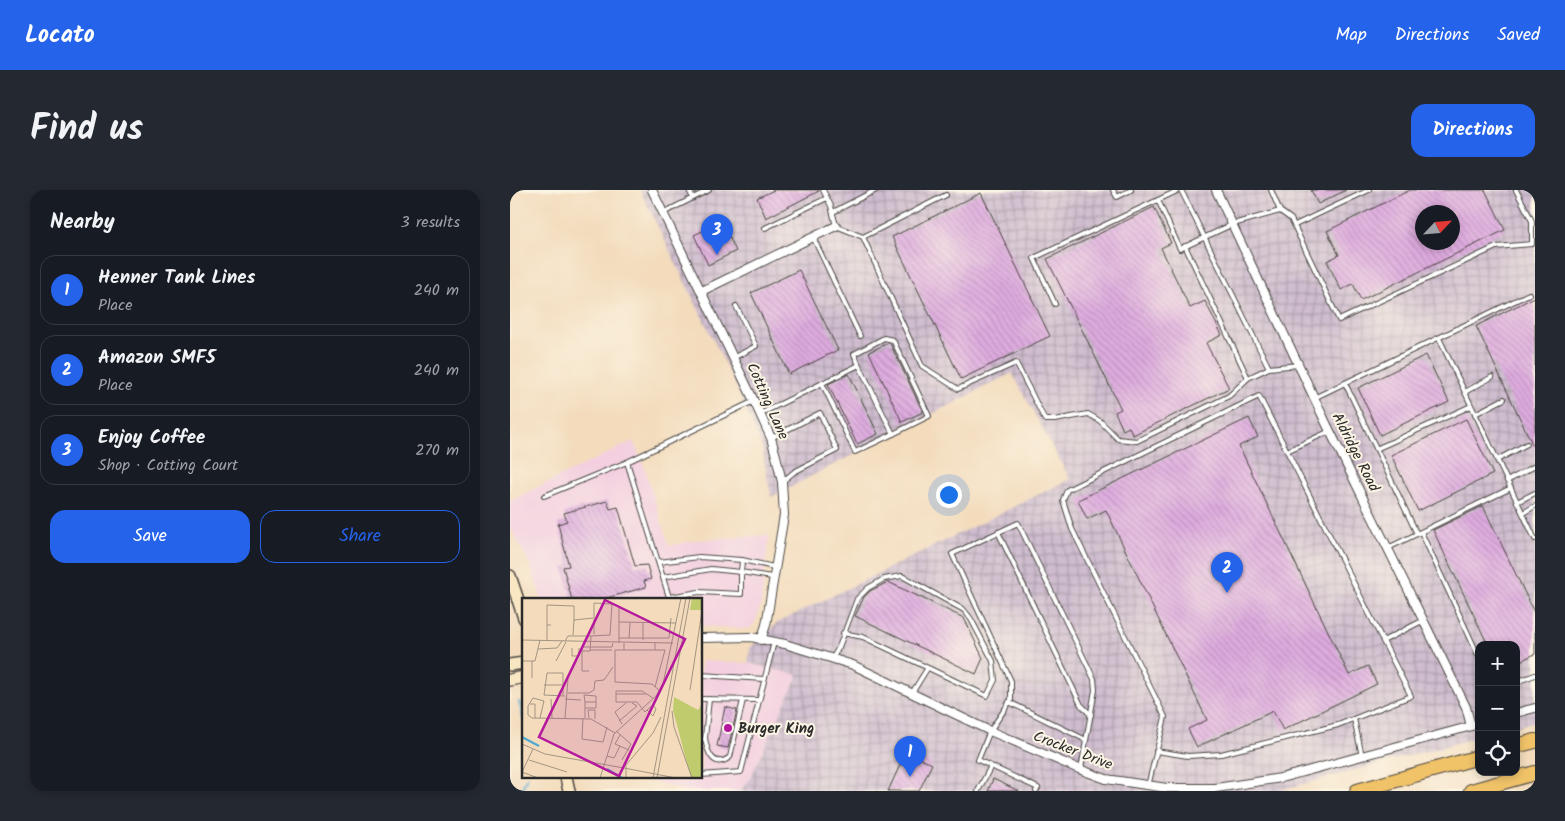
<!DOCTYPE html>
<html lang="en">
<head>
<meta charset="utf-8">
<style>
  :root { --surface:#171b24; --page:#242831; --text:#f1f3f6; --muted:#9ea1a6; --line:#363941; --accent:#2563eb }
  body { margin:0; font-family:Kalam,sans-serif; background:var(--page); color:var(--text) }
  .controls { position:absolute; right:15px; bottom:15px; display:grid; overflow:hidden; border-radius:10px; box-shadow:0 2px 8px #0003 }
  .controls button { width:45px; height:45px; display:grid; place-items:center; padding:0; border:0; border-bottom:1px solid var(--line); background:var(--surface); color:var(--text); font:25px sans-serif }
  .compass { position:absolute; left:905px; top:15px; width:45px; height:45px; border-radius:50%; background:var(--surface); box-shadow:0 2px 8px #0003; rotate:64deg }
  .you { position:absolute; left:438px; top:304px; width:18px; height:18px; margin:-12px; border:4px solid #fff; border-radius:50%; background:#1a73e8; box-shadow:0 0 0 8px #1a73e833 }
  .badge { display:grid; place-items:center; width:32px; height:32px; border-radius:50%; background:var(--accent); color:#fff; font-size:16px; font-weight:700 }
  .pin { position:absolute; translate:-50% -41px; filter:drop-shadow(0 1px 2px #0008) }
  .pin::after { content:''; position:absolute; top:26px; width:18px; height:15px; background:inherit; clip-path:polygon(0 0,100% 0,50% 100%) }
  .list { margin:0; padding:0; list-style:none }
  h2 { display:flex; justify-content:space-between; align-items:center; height:65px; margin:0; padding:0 20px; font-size:21px }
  h2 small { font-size:16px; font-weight:400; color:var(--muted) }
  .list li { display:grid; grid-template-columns:32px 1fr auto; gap:15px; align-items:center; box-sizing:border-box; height:70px; margin:0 10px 10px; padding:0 10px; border:1px solid var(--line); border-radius:15px }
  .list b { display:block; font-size:19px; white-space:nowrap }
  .list p { margin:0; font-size:16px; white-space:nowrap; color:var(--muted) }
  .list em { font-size:16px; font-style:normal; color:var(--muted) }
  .actions { display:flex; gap:10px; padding:15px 20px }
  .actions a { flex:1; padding:11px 0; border:1px solid var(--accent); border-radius:15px; text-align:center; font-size:18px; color:var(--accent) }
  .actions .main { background:var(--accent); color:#fff }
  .icon { flex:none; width:28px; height:28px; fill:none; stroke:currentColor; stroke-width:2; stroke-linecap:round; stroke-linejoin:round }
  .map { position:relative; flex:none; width:1025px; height:601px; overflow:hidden; border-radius:15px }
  header { display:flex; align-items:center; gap:30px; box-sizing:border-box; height:70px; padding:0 25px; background:var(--accent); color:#fff }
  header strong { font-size:24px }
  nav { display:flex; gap:28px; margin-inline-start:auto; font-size:18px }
  .intro { display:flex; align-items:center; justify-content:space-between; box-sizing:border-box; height:120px; padding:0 30px }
  h1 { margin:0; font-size:35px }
  .button { padding:12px 22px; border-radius:15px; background:var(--accent); color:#fff; font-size:18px; font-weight:700 }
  main { display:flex; gap:30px; padding:0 30px }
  aside { flex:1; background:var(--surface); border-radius:15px; box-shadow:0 2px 8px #0003 }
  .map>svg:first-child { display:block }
  .built { fill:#f3cfe0 }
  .industrial { fill:url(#industrial-grid); fill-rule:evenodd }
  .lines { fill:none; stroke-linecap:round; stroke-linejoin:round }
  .stream { stroke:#52abcf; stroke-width:2.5 }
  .building { fill:url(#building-back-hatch); fill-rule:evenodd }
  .lane-casing { stroke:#494541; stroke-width:6 }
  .street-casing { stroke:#494541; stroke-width:10 }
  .secondary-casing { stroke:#494541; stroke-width:14 }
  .highway-casing { stroke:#494541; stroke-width:16 }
  .lane { stroke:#fff; stroke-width:4 }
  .street { stroke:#fff; stroke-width:8 }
  .secondary { stroke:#f9e7c3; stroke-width:11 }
  .highway { stroke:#f1c369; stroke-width:14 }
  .poi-dot { fill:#b5179e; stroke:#fcf5e5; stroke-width:2 }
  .labels { text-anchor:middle; stroke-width:4; stroke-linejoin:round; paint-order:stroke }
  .street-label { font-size:15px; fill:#2b2b2b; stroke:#fcf5e5 }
  .poi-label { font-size:15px; font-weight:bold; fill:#2b2b2b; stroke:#fcf5e5; text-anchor:start }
  .inset-river { fill:none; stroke:#52abcf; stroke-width:2.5 }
  .inset-road { fill:none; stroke:#a39582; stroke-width:1 }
  .view { fill:#b5179e; fill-opacity:0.15; stroke:#b5179e; stroke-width:2.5 }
  .inset-edge { fill:none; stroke:#2b2b2b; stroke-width:2.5 }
</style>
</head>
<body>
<header>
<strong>Locato</strong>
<nav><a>Map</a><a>Directions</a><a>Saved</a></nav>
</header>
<div class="intro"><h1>Find us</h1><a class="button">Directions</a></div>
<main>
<aside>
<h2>Nearby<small>3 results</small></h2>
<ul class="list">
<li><span class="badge">1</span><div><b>Henner Tank Lines</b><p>Place</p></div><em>240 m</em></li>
<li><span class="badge">2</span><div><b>Amazon SMF5</b><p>Place</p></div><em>240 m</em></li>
<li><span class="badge">3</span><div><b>Enjoy Coffee</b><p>Shop · Cotting Court</p></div><em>270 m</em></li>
</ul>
<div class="actions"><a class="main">Save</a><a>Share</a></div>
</aside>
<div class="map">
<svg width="1025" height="601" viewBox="0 0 1025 601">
  <defs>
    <pattern id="industrial-grid" width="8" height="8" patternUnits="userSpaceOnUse" patternTransform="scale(1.25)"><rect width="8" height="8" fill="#cfbdcf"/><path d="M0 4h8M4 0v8" fill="none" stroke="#a89aa8"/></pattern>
    <pattern id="building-back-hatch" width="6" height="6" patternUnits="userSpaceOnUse" patternTransform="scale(1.25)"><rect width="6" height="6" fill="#dface0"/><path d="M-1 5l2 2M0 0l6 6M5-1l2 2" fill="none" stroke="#b58cb6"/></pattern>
  </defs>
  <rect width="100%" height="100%" fill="#fcf5e5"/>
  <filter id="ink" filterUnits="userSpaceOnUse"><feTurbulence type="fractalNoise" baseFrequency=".02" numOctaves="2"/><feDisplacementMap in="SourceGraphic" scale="10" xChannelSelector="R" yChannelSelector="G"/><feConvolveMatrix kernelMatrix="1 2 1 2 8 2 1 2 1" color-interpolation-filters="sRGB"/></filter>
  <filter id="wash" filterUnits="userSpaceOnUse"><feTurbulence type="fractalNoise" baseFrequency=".0096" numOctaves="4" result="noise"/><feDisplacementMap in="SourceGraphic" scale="20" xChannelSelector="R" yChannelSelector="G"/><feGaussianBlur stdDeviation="1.12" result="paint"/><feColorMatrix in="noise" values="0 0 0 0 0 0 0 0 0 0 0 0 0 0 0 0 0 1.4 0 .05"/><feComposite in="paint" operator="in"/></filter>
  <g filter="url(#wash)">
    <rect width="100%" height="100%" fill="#f3dbbc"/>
    <g class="built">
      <polygon points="123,251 134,276 159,356 188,350 259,345 251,414 245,433 238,439 191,436 191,410 32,410 19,372 0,337 0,311"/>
      <polygon points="191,471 238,473 288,485 241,587 230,601 175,601 128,587 191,587"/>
    </g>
    <path class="industrial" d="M130,0H1025V531L1006,537V455H969V547L767,601H230L241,587L288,485L238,473L240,458L267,433L560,289L502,183L261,307L252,257L228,200ZM912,22H942V52H912Z"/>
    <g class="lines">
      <g class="stream">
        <polyline points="9,512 14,530"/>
        <polyline points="11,601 17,587"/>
      </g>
    </g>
    <g id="blocks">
      <g class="building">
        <polygon points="264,0 309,0 309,1 256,28 247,8"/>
        <polygon points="801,0 836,0 808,14"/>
        <path d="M900,0H975L995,40L851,110L843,94L831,100L817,71L829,65L817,41ZM912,22H942V52H912Z"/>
        <polygon points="471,3 540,146 451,189 382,47"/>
        <polygon points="644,17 661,53 651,58 680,118 695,111 712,145 696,153 719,198 623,245 619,237 613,240 605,222 611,219 537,69"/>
        <polygon points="212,32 226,61 198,75 184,45"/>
        <polygon points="289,80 328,160 279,184 241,103"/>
        <polygon points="1025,107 1025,260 966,136"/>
        <polygon points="378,153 380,153 413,222 392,232 359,162"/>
        <polygon points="916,165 939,212 870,245 848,198"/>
        <polygon points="339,184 368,244 347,254 318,194"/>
        <polygon points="739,228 748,247 729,256 839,485 858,476 867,494 773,540 763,521 687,557 678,539 697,530 596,320 577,329 568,310"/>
        <polygon points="956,229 983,284 908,321 881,265"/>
        <polygon points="97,311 100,319 108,317 125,376 137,375 141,389 134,391 136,397 89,410 62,410 53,377 59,376 48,334 57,331 54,323"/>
        <polygon points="973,316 1025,424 1025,464 1006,473 1006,455 978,455 923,340"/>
        <polygon points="378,392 454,428 473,468 466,484 345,426 354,407 360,401"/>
        <polygon points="215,517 227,520 218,558 207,556"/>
        <polygon points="396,562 422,574 409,601 378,601"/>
        <polygon points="483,589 509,601 478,601"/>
      </g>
    </g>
  </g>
  <g filter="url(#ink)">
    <use href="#blocks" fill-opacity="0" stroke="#494541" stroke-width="1"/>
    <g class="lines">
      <g class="lane-casing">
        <g id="lane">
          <polyline points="179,0 183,8"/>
          <polyline points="313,0 321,16 326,36 353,47 436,5"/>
          <polyline points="603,0 607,7 621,0"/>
          <polyline points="671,0 759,178 788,175"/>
          <polyline points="648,10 669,0"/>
          <polyline points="770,21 781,29 829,130 986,57 1022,54 1022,31 1006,0"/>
          <polyline points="323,22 366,0"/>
          <polyline points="153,23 199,0"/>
          <polyline points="785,35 859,0"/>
          <polyline points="255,38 317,8"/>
          <polyline points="303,47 350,146"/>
          <polyline points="353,47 412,176 448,199 506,173 535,230 545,230 578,224 590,231 608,249 627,251 719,206 738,188"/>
          <polyline points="675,56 738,188 759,178"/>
          <polyline points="545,114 524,68 648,10 670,59 723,34 770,21 761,0"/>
          <polyline points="929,148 1025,349"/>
          <polyline points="223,168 246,156 226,116"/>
          <polyline points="312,193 345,262 383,244"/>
          <polyline points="835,193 907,344"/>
          <polyline points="955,202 982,187"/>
          <polyline points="804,208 1019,104"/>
          <polyline points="244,211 117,272 159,407 189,402 231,404 231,382 262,387"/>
          <polyline points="250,224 349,175 383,244 419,226 383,150 374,148 344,164 349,175"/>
          <polyline points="965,224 994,209"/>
          <polyline points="261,248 310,223 327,260 284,282 272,292"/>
          <polyline points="866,259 961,216"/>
          <polyline points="777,261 873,451"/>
          <polyline points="987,270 1017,254"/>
          <polyline points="997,291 1025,276"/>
          <polyline points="34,306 117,272"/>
          <polyline points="1007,312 1025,303"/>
          <polyline points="1013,323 1025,316"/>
          <polyline points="488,342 571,515 581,525"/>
          <polyline points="911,342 969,467"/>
          <polyline points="878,358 1001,298"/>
          <polyline points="149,372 189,367 232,370"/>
          <polyline points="153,387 201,379 231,382 232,370 264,377"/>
          <polyline points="322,469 329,457 347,409 358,398 374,389 392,386 454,420 461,429 483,471 485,490 477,506 353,447 333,443"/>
          <polyline points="191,485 254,489"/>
          <polyline points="1006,492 1025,485"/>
          <polyline points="402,503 417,479"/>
          <polyline points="191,509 249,510"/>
          <polyline points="499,512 576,550"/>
          <polyline points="844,529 852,566"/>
          <path d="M195,548C197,561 203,580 220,567L233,510"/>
          <polyline points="191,550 195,548 199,509"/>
          <polyline points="646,561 678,566 711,564 828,535 901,506 873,451 912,431"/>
          <polyline points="191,585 231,582 264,452"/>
          <polyline points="638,596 655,527 562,339 553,310 557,300 749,206 777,261 820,241"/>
          <polyline points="468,601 481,576"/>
          <polyline points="526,601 528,598 468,570 480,541 501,510 501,491 442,364 508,333 584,489 585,500 571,579"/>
        </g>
      </g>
      <g class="street-casing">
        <g id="street">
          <polyline points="142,0 244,211 261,248 266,266 272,292 274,325 256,435 251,450"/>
          <polyline points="706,0 816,233 956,517 961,536"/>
          <polyline points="192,101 326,36"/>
          <polyline points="191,448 241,447 275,454 343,475 480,541 569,579 596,589 657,598 706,598 771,588 969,534"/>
          <polyline points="1006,523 1025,518"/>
        </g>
      </g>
      <g class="secondary-casing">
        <g id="secondary">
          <polyline points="0,386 14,428"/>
          <polyline points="0,475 14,473"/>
          <polyline points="0,490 14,487"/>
          <polyline points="56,587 59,601"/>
        </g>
      </g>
      <g class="highway-casing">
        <g id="highway">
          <polyline points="1006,556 1025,551"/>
          <polyline points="847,601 969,567"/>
          <polyline points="961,601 1025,583"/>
        </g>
      </g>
      <use href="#lane" class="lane"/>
      <use href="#street" class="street"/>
      <use href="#secondary" class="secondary"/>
      <use href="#highway" class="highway"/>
    </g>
  </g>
  <circle class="poi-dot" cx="218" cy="538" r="5"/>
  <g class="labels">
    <g class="street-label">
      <text transform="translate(258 211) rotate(66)" y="5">Cotting Lane</text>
      <text transform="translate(846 262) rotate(63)" y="5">Aldridge Road</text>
      <text transform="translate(563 560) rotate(21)" y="5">Crocker Drive</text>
    </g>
    <g class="poi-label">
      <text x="228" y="543">Burger King</text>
    </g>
  </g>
  <g transform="translate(12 408)">
    <rect width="180" height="180" fill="#f3dbbc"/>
    <path d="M170,0H180V12H168ZM152,99L176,112L180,106V180H169L151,112Z" fill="#bfcb6c"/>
    <path class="inset-river" d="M0,139L17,148M85,171L100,180"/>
    <path class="inset-road" d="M97,24L154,25M121,25V42M25,27V7L52,8V22M51,37L52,22L71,20M69,38L88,37L90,6L72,5V36M97,40H121M107,40L108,25M121,40H147L149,20M0,42L151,45M25,42V27H29M43,43L46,38H69L68,53H60V73H67M97,45V10M102,45V52H93V84L130,86L138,93M133,45V52H143L133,89M50,50V58H57V50M16,51L35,50L40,43M68,52H90M102,52H133M60,53V49H90L91,45M0,63H13L18,42M34,63L44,44M10,80V63M22,87H40M168,92L180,13M46,95H67L72,92L73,83L82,82L91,69M94,96H124M41,97V75H25L22,97L43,98M29,101L30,120M43,101L59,102M8,106H13V120M63,110H74V104M125,112L131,118L134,111L131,107L125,112L123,114L115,104H94V93H120L131,100M150,113L152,129L170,180M18,120L22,103L11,100L6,108V117L10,120L69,121L93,135M43,120L46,81M61,120L60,141L81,144L85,129M63,120V104H74V98L62,97L63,104M67,120L66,112H73V121M97,123L115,108L110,105M100,126L93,114L104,105M94,133L109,146L100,162M98,137L93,146L107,152M0,146L23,156L102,170M85,158L92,160L98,148M7,162L45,174M102,170L154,180M0,174L11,151M0,174L16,180M78,180L92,136L134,98L141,86L159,0M104,180V167L131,135L139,119M131,180L164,0M135,180L168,0"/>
    <path class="view" d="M83,2L163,41L97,178L17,139Z"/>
    <rect width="180" height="180" class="inset-edge"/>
  </g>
</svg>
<div class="controls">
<button>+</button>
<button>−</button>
<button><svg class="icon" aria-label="locate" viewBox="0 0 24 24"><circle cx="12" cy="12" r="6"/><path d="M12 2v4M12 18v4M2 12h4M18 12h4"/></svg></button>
</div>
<svg class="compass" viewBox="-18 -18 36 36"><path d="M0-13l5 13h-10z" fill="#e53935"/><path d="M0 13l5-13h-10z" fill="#9ea1a6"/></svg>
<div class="you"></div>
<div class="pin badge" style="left:400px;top:587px">1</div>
<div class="pin badge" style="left:717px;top:403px">2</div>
<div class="pin badge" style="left:207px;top:65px">3</div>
</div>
</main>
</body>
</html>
